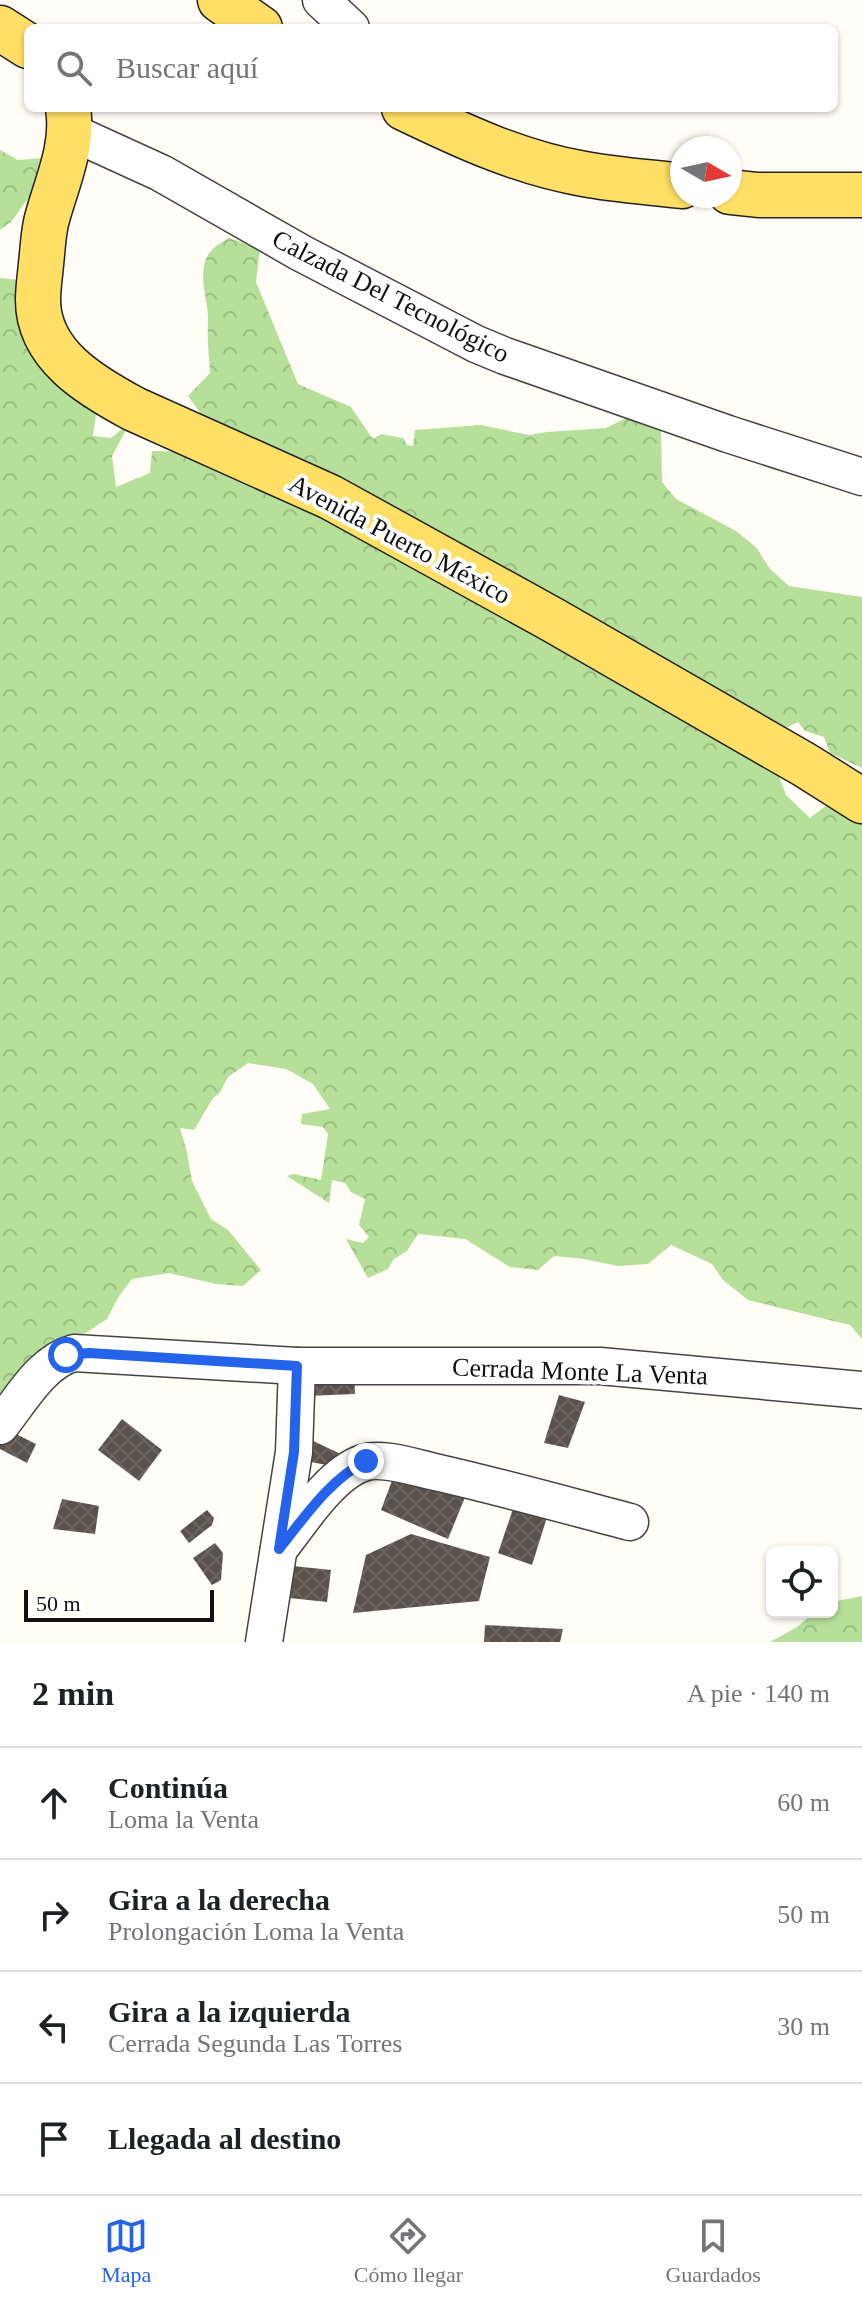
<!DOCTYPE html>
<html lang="es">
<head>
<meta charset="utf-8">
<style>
  :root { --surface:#fff; --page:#f6f6f6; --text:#202124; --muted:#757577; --line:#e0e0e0; --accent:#2563eb }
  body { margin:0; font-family:Georgia,serif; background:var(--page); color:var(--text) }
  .controls { position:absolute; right:24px; bottom:24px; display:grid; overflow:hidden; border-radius:12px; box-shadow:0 2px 6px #0004 }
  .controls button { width:72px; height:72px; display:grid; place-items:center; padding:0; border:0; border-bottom:2px solid var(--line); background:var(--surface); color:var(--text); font:40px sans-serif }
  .compass { position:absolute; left:670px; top:136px; width:72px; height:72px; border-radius:50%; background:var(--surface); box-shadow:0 2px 6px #0004; rotate:99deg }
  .scale { position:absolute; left:24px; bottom:20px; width:190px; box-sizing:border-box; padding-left:8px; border:4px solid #111; border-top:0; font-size:22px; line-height:28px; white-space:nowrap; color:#111; -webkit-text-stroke:6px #fff; paint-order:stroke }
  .stop { position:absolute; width:24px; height:24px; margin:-18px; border:6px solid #2563eb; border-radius:50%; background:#fff }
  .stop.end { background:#2563eb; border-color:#fff; box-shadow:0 2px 8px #0008 }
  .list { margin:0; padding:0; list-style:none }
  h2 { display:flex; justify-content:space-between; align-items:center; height:104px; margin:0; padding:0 32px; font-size:34px }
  h2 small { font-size:26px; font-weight:400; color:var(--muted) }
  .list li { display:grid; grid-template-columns:52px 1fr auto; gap:24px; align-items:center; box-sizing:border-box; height:112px; padding:0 32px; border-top:2px solid var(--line) }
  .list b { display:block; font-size:30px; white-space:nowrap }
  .list p { margin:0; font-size:26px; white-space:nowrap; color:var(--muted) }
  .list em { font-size:26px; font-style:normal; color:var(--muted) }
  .icon { flex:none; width:44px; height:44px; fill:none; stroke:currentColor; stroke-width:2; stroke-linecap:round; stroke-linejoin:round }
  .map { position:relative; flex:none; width:862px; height:1642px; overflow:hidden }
  .search { position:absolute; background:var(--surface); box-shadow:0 2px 6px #0004; left:24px; right:24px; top:24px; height:88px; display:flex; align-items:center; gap:20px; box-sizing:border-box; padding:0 28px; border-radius:12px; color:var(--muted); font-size:30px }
  .sheet { height:552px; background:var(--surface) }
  nav { display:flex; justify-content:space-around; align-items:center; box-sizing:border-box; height:112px; border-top:2px solid var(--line); background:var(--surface); font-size:22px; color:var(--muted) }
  nav a { display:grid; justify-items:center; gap:4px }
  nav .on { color:var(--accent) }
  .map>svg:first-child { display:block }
  .forest { fill:url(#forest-crowns) }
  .building { fill:url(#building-cross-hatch) }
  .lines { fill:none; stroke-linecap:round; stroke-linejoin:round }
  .minor-casing { stroke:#444; stroke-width:39 }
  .major-casing { stroke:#222; stroke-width:47 }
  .minor { stroke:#fff; stroke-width:36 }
  .major { stroke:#ffdf65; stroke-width:44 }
  .route { stroke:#2563eb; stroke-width:10 }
  .labels { text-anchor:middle; stroke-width:8; stroke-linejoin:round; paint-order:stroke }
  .street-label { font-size:26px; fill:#111; stroke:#fff }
</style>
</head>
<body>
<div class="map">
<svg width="862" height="1642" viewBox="0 0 862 1642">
  <defs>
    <pattern id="forest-crowns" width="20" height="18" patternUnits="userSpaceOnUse" patternTransform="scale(2)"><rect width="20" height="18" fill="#b6df99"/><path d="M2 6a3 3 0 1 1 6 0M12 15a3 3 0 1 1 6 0" fill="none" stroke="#9bbe83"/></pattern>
    <pattern id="building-cross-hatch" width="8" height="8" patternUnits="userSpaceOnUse" patternTransform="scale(2)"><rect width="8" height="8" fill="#5b524c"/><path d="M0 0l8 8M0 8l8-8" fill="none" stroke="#6e6662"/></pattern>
  </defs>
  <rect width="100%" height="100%" fill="#fffdf5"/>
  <g class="forest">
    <polygon points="0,150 18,160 44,158 66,167 26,201 12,221 0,230"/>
    <path d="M229,238L260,249L256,282L298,384L351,407L373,439L381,434L403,438L407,445L413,446L415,430L481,425L529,435L547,432L606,428L638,412L661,429L662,482L676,499L736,531L756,547L770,569L789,586L862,597V768L830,753L824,737L805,731L798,722L776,733L780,779L786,795L810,818L837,797L862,816V1339L850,1325L748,1300L723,1280L712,1264L671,1245L648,1264L618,1266L584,1259L554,1256L538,1270L510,1267L465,1239L418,1234L407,1251L394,1259L388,1269L368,1278L346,1239L363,1243L369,1237L359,1225L365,1199L351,1192L345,1183L332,1180L329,1203L287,1176L294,1174L321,1180L328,1134L323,1127L301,1124L302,1114L330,1109L313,1084L286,1069L248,1063L228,1077L219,1094L213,1098L194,1130L180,1128L187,1152L192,1181L211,1219L228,1230L261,1270L243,1286L216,1284L169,1273L132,1279L119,1296L107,1319L47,1358L0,1424V278L19,280L96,415L93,436L111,438L122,429L128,426L112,456L116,487L150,473L152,451L217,452L209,425L188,396L210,373C209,356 207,340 208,322C209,301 198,281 206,259C210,249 220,243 229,238Z"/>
    <polygon points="862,1596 862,1642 770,1642 797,1627 815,1612 832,1612 832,1602"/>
  </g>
  <g class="building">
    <polygon points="354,1367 355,1394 307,1396 307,1369"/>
    <polygon points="559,1395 585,1402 568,1448 544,1443"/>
    <polygon points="122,1419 162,1450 139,1481 98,1450"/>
    <polygon points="4,1428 36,1444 27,1463 0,1449 0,1436"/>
    <polygon points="309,1439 345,1456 338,1467 305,1461"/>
    <polygon points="396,1470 468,1490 448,1539 381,1510"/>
    <polygon points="62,1499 99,1506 95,1534 53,1529"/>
    <polygon points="515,1503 548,1514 532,1565 498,1553"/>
    <polygon points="207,1510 214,1518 212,1525 189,1543 180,1531"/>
    <polygon points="411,1534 490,1557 479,1601 353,1613 366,1555"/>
    <polygon points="215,1543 223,1553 221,1580 212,1585 193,1558"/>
    <polygon points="283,1565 331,1570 327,1602 280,1597"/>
    <polygon points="485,1625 563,1629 560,1642 484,1642"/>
  </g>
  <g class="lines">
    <g class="minor-casing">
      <g id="minor">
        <polyline points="321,0 351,28"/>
        <polyline points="69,131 161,173 301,253 476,344 505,356 728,434 862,477"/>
        <path d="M0,1426C21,1400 41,1362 74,1353L297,1366H600L862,1390"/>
        <path d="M279,1549C300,1523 330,1474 363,1463C381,1456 416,1468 435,1472C501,1487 565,1505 630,1522"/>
        <polyline points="264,1642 294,1452 297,1366"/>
      </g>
    </g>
    <g class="major-casing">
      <g id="major">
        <polyline points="220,0 260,28"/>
        <polyline points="0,28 28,46"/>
        <path d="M68,108C74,145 58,180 48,215C43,230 43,248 41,264C40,276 38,288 38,300C38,355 91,386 134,409L330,497L553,620L805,765L862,801"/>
        <path d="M404,108C462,136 520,163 584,174C616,180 649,182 682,186"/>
        <polyline points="730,192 758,195 862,195"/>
      </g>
    </g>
    <use href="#minor" class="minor"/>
    <use href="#major" class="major"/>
  </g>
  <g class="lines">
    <path class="route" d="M66,1355L89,1353L297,1366L294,1452L279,1549C305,1517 328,1481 366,1461"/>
  </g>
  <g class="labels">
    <g class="street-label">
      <text transform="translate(391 296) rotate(27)" y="9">Calzada Del Tecnológico</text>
      <text transform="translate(400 539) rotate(28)" y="9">Avenida Puerto México</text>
      <text transform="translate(580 1371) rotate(2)" y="9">Cerrada Monte La Venta</text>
    </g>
  </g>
</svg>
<div class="controls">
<button><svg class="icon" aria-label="locate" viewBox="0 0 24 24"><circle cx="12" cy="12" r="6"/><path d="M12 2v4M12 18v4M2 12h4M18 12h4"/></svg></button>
</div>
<svg class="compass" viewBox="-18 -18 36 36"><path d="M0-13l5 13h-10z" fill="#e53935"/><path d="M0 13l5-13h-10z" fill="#757577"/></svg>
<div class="scale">50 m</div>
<div class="stop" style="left:66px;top:1355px"></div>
<div class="stop end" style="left:366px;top:1461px"></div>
<div class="search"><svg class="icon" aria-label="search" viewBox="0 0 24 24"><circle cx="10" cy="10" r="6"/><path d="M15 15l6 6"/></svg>Buscar aquí</div>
</div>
<section class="sheet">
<h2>2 min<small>A pie · 140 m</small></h2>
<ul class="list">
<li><svg class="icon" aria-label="ahead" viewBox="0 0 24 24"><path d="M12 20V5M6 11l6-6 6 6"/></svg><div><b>Continúa</b><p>Loma la Venta</p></div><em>60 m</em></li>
<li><svg class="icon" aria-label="right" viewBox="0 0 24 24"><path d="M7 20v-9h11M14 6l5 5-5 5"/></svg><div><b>Gira a la derecha</b><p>Prolongación Loma la Venta</p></div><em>50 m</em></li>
<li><svg class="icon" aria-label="left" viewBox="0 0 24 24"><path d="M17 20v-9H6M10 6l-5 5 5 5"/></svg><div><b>Gira a la izquierda</b><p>Cerrada Segunda Las Torres</p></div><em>30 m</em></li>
<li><svg class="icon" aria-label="arrive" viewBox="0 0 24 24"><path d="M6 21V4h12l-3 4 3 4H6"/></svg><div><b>Llegada al destino</b></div></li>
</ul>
</section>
<nav>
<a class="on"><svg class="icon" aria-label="map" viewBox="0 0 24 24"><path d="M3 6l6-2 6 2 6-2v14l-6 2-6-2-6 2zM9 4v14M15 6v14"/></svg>Mapa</a>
<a><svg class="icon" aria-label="directions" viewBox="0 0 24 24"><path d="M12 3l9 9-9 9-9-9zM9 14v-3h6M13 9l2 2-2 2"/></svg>Cómo llegar</a>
<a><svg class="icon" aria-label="saved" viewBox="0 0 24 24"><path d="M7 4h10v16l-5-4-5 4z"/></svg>Guardados</a>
</nav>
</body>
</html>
